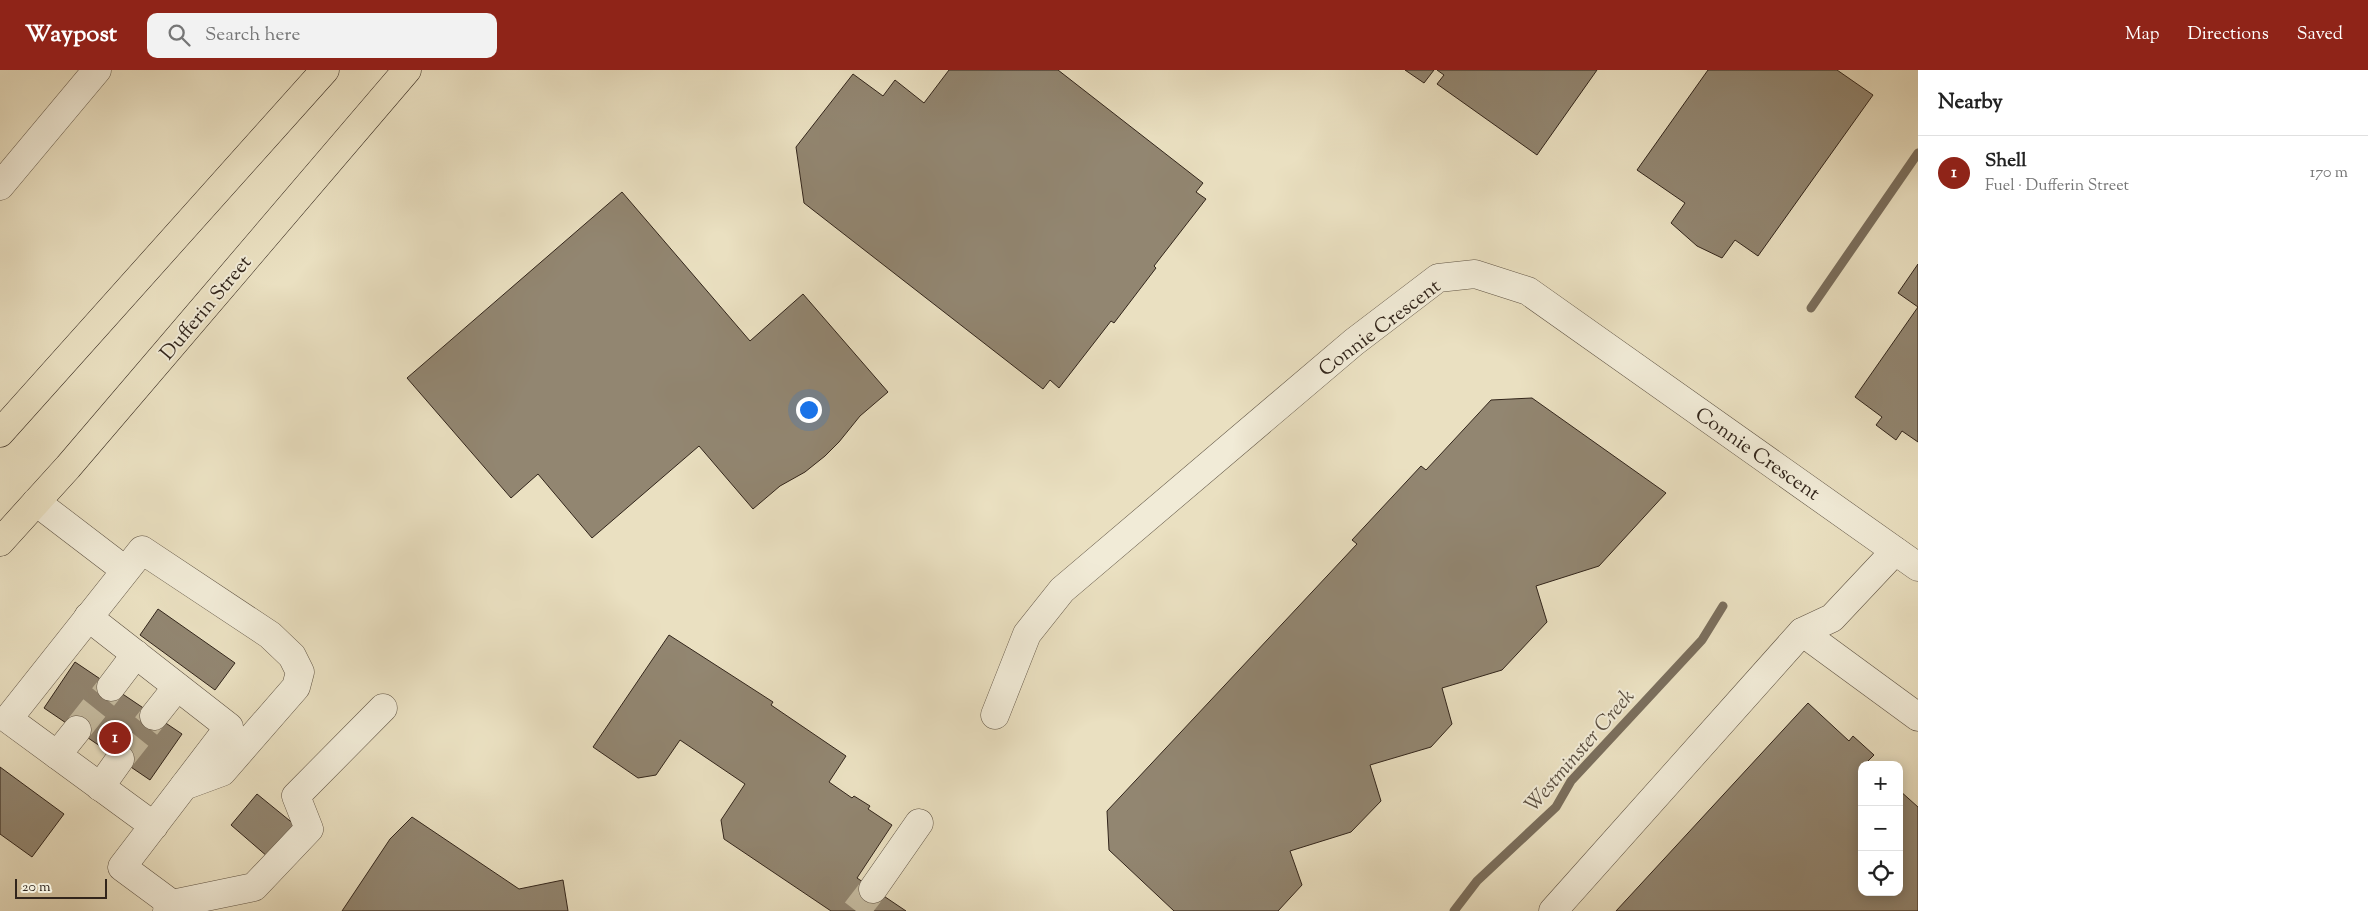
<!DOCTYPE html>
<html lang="en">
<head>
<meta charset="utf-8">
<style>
  :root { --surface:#fff; --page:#f2f2f2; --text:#222; --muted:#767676; --line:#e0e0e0; --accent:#8f2418 }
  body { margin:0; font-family:"Sorts Mill Goudy",serif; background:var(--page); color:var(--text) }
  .controls { position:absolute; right:15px; bottom:15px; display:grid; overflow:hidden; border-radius:10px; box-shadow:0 2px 12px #0003 }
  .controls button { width:45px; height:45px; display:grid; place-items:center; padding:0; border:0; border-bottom:1px solid var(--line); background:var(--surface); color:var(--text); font:25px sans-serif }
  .scale { position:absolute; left:15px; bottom:12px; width:92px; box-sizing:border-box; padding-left:5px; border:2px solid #32251b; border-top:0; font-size:14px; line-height:18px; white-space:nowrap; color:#32251b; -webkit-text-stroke:4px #f1ebd7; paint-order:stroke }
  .you { position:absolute; left:808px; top:339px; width:18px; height:18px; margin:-12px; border:4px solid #fff; border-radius:50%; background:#1a73e8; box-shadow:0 0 0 8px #1a73e833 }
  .badge { display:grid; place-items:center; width:32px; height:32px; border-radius:50%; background:var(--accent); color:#fff; font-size:16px; font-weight:700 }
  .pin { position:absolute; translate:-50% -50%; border:2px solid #fff; box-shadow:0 1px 5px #0006 }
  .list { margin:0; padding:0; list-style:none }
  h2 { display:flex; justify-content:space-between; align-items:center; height:65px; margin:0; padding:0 20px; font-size:21px }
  h2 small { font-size:16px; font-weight:400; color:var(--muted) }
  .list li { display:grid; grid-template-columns:32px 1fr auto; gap:15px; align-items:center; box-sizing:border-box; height:75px; padding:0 20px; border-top:1px solid var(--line) }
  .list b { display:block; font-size:19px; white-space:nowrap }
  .list p { margin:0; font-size:16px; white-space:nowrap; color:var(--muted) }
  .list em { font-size:16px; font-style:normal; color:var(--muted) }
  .icon { flex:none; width:28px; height:28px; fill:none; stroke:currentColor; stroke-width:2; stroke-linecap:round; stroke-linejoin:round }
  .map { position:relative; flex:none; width:1918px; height:841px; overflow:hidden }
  header { display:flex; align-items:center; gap:30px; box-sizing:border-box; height:70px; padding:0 25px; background:var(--accent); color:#fff }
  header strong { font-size:24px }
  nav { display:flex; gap:28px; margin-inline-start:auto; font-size:18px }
  .search { width:350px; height:45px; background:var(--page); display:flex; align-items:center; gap:12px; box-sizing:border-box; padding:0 18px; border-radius:10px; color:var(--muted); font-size:19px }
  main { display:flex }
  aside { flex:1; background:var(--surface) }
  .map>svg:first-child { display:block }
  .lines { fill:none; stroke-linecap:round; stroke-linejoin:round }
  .stream { stroke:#7b6f5d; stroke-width:9 }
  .building { fill:#928671; stroke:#32251b }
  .minor-tunnel { stroke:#c5bba0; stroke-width:28; stroke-dasharray:28 14; stroke-linecap:butt }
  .minor-casing { stroke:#605444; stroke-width:29 }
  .major-casing { stroke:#32251b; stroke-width:29 }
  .minor { stroke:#f1ebd7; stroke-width:28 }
  .major { stroke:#eae0c1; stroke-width:28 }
  .labels { text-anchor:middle; stroke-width:4; stroke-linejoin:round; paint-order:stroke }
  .street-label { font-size:20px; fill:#32251b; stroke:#f1ebd7 }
  .water-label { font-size:21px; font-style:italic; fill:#5c5042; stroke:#f1ebd7 }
</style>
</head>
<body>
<header>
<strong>Waypost</strong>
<div class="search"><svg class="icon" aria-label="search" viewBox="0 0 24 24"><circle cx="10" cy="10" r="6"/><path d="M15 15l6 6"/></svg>Search here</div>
<nav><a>Map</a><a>Directions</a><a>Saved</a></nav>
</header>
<main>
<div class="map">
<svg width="1918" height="841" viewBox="0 0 1918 841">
  <rect width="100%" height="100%" fill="#eae0c1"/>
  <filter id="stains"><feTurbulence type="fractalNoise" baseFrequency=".004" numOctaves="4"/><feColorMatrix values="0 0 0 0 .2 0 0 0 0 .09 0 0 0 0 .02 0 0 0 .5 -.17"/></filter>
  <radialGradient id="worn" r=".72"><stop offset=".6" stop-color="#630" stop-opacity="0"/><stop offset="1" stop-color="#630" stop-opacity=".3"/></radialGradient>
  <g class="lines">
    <g class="stream">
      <polyline points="1811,238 1918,83"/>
      <polyline points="1454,841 1477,811 1556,737 1571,711 1702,570 1723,536"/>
    </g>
  </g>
  <g class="building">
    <polygon points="949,0 1058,0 1203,113 1196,122 1206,129 1154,196 1156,198 1114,253 1111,251 1059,318 1050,310 1043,319 804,133 796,77 853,4 883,26 895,10 924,33"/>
    <polygon points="1405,0 1434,0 1424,13"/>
    <polygon points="1437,0 1597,0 1537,85 1437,14 1444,5"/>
    <polygon points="1708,0 1837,0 1873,25 1758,186 1735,170 1722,188 1697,176 1671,153 1685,133 1637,100"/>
    <polygon points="622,122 750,271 803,224 888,322 860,346 839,372 825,386 805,402 780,416 753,439 699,376 592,468 538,404 511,428 407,308"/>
    <polygon points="1918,194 1918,237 1898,223"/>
    <polygon points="1918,237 1918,372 1902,361 1896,370 1876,355 1882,347 1855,327"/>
    <polygon points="1532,328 1666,423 1599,496 1536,516 1547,552 1502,600 1442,618 1452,654 1431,677 1370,695 1381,731 1351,762 1290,781 1302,815 1278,841 1174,841 1109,780 1107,741 1357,474 1352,470 1421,396 1426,400 1491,330"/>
    <polygon points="158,539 235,593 215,620 140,565"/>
    <polygon points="669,565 773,632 771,635 846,686 829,712 852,728 854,726 870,736 868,739 892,755 857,808 906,841 831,841 724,769 721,750 745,714 680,670 656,705 638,708 593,677"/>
    <polygon points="75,592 182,664 150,710 44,638"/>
    <polygon points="1808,633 1849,671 1853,666 1874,685 1868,691 1872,695 1862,695 1862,822 1899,822 1899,720 1918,737 1918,841 1616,841"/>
    <polygon points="0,697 64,744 32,787 0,764"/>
    <polygon points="257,724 295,755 268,787 231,755"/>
    <polygon points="412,747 519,819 563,810 568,841 342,841 390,769"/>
  </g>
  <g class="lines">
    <g class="minor-tunnel">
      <polyline points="77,660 111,617"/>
      <polyline points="120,689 154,646"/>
      <polyline points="856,841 873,819"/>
    </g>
    <g class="minor-casing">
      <g id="minor">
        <polyline points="0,116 97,0"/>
        <polyline points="36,432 125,500"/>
        <polyline points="88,547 229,657 184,716"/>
        <polyline points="1802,562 1918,647"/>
        <polyline points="111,617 136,584"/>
        <polyline points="995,645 1027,564 1062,520 1354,272 1438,208 1475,204 1528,221 1918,497"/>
        <polyline points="154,646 177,617"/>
        <polyline points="57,685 77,660"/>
        <polyline points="100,717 120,689"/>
        <polyline points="154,756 8,649 142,480 270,565 292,586 300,602 296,617 222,702 184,716 122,797 172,834"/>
        <polyline points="873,819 919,753"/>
        <polyline points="167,841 172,834 254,817 309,759 296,726 383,638"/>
        <polyline points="1553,841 1802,562 1832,548 1895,481"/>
      </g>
    </g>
    <g class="major-casing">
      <g id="major">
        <polyline points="0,363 325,0"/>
        <polyline points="0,472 68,397 407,0"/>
      </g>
    </g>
    <use href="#minor" class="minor"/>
    <use href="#major" class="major"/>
  </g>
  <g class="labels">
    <g class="street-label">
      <text transform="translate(205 237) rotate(-50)" y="7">Dufferin Street</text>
      <text transform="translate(1379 257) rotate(-37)" y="7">Connie Crescent</text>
      <text transform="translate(1758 383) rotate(35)" y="7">Connie Crescent</text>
    </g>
    <g class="water-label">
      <text transform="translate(1579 680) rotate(-49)" y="7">Westminster Creek</text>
    </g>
  </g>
  <rect width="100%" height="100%" filter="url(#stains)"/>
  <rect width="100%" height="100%" fill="url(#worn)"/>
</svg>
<div class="controls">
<button>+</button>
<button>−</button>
<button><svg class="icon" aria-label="locate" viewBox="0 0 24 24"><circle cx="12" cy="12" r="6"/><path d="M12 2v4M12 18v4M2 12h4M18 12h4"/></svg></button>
</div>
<div class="scale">20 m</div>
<div class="you"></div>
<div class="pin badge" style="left:115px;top:668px">1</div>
</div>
<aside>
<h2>Nearby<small></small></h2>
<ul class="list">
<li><span class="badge">1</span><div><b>Shell</b><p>Fuel · Dufferin Street</p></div><em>170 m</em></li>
</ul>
</aside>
</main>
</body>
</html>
